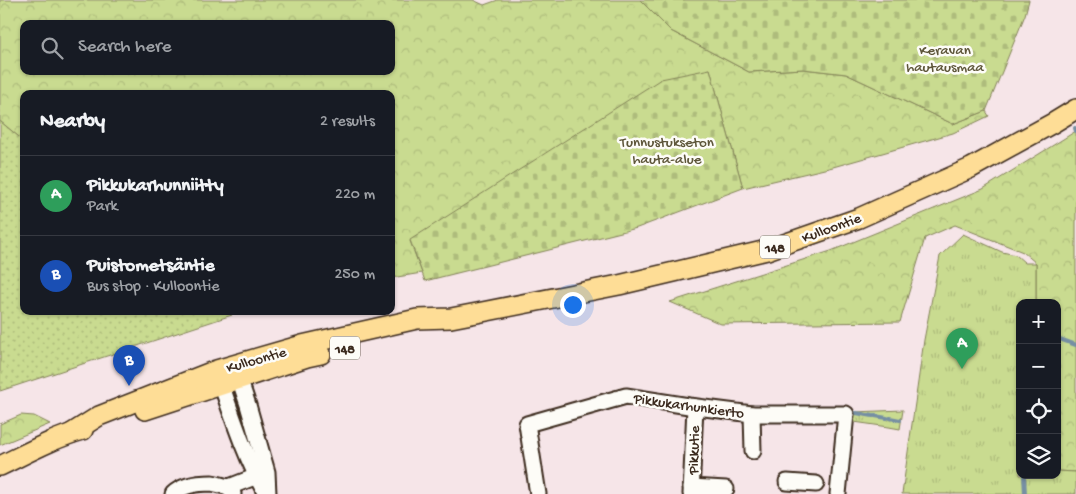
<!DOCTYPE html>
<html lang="en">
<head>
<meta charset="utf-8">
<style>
  :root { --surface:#171b24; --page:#20242c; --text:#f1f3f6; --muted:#9ea1a6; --line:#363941; --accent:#2563eb }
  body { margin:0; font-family:"Gochi Hand",sans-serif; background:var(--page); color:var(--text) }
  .controls { position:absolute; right:15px; bottom:15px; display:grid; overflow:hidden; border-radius:10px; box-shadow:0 1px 4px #0004 }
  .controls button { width:45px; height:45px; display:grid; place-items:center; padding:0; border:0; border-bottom:1px solid var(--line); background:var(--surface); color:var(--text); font:25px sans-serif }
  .you { position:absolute; left:572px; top:304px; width:18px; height:18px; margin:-12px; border:4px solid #fff; border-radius:50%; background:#1a73e8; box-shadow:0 0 0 8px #1a73e833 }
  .badge { display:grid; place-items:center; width:32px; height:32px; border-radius:50%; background:var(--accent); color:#fff; font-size:16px; font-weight:700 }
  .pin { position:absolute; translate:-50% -41px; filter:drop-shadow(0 1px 2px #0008) }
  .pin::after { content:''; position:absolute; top:26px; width:18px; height:15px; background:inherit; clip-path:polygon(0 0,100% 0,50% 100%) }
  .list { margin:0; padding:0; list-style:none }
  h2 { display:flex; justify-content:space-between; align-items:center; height:65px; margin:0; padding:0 20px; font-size:21px }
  h2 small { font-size:16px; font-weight:400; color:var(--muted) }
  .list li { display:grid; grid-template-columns:32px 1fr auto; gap:15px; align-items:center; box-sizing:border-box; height:80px; padding:0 20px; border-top:1px solid var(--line) }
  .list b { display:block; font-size:19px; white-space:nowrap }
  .list p { margin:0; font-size:16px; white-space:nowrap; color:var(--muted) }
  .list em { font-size:16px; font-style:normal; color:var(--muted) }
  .icon { flex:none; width:28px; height:28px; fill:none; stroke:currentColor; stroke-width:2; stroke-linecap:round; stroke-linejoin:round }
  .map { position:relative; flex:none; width:1076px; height:494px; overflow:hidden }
  .search { position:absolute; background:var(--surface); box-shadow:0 1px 4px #0004; left:20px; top:20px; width:375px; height:55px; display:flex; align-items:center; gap:12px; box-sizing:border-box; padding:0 18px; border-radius:10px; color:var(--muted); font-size:19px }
  .panel { position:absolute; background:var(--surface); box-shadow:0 1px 4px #0004; left:20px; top:90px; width:375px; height:225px; border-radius:10px }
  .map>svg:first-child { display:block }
  .grass { fill:url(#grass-dots); stroke:#828257 }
  .forest { fill:url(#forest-crowns); stroke:#828257; fill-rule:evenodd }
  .cemetery { fill:url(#cemetery-stones); stroke:#828257 }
  .park { fill:url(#park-tufts); stroke:#828257 }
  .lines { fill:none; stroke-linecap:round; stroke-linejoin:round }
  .stream { stroke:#768fa3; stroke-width:4 }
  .minor-casing { stroke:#3b2a1e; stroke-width:19 }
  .major-casing { stroke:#3b2a1e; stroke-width:22 }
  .minor { stroke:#fdfcf7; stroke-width:15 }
  .major { stroke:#fedd96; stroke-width:19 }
  .labels { text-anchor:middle; stroke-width:5; stroke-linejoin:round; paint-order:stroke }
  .shield { fill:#fdfcf7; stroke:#75695f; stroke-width:1 }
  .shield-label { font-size:14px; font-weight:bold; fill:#3b2a1e }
  .park-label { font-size:15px; fill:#5e563a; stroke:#fdfcf7 }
  .street-label { font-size:15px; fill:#3b2a1e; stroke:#fdfcf7 }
</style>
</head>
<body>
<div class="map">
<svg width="1076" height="494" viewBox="0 0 1076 494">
  <defs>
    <pattern id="grass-dots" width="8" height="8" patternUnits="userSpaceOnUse" patternTransform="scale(1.25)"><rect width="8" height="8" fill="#c9db90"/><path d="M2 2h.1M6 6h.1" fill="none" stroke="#aebc7c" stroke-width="1.8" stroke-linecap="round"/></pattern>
    <pattern id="forest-crowns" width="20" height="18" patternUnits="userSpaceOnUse" patternTransform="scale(1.25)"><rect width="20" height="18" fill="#c9db90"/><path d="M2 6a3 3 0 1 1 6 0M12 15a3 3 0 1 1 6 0" fill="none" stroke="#aebc7c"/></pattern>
    <pattern id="cemetery-stones" width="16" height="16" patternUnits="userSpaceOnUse" patternTransform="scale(1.25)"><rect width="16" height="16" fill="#c9db90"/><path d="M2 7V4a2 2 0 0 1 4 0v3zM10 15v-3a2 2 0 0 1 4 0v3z" fill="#aebc7c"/></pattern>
    <pattern id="park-tufts" width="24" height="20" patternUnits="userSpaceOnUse" patternTransform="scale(1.25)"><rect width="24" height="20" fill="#c9db90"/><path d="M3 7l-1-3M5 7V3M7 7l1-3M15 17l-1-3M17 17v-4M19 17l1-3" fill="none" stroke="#aebc7c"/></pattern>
  </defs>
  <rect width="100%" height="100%" fill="#f6e5e8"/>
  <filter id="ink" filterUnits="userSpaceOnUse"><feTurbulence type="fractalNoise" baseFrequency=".02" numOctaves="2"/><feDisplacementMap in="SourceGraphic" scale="10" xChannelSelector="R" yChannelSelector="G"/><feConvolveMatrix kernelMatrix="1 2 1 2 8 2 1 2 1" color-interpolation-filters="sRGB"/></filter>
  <g filter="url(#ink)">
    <polygon class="grass" points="0,121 24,141 24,311 227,311 232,315 0,391"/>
    <g class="forest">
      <path d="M0,0H473L484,5L498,0H640L671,31L749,72L803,69L846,74L953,124L986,111L989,116L953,133L833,167L743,188L710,69L410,241L422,273L391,278V94H24V141L0,121ZM24,24H391V71H24Z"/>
      <polygon points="1076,131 1076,472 1057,471 1057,303 1036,303 1036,263 1023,252 955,225 925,238 900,322 721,324 670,302 831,251 983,189"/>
      <polygon points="21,415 34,416 50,424 0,445 0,424"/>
    </g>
    <g class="cemetery">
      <polygon points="640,0 1029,0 1025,15 986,111 953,124 846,74 803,69 749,72 671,31"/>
      <polygon points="710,69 743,188 637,228 425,281 410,240 661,79"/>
    </g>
    <g class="park">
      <polygon points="963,234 1002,252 1016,255 1025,263 1036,263 1036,303 1020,303 1020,475 1057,475 1057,471 1076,472 1076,494 902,494 924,340 940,256"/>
      <polygon points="903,410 900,429 889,427 854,422 855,412"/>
    </g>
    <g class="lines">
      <g class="stream">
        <polyline points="1075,128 1076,131"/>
        <polyline points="1057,338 1076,345"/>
        <polyline points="856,413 873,416"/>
        <polyline points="875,416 887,418"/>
        <polyline points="890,418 900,420"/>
        <polyline points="1024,475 1025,494"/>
      </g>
      <g class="minor-casing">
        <g id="minor">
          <polyline points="236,369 248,405 267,472 268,494"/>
          <path d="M218,375C232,415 245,457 266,494"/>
          <polyline points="752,414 753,451"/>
          <polyline points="787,482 816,484"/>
          <polyline points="229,487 265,473"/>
          <polyline points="691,487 726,489"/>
          <path d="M173,494C182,485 200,483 212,483C218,484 223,486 229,487L233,494"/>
          <polyline points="538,494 527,424 626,396 689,406 752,414 846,414 838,494"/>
          <polyline points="691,494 695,407"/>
        </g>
      </g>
      <g class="major-casing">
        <g id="major">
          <polyline points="145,410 307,357 321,354"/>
          <polyline points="72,433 99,416 216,370 302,345 417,319 451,318 477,313 619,285 767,250 859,218 971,168 1053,123 1076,109"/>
          <path d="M0,466C27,453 54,438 83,430"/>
        </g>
      </g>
      <use href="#minor" class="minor"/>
      <use href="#major" class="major"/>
    </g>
  </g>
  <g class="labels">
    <g class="shield">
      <rect x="760" y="235.5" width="30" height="23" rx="4"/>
      <rect x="330" y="336.5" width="30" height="23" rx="4"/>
    </g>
    <g class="shield-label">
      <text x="775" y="252">148</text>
      <text x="345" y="353">148</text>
    </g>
    <g class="park-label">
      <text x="945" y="54">Keravan<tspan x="945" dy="17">hautausmaa</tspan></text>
      <text x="667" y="146">Tunnustukseton<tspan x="667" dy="17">hauta-alue</tspan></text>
    </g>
    <g class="street-label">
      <text transform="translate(831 227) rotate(-20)" y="5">Kulloontie</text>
      <text transform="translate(256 359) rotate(-16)" y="5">Kulloontie</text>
      <text transform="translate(689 405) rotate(8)" y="5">Pikkukarhunkierto</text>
      <text transform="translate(693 450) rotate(-88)" y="5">Pikkutie</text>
    </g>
  </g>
</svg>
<div class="controls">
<button>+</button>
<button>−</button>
<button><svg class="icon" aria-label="locate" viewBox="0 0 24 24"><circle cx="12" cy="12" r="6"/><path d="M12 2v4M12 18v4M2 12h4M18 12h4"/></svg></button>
<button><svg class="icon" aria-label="layers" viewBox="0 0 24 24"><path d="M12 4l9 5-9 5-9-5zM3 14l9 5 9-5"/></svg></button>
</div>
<div class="you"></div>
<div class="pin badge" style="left:962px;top:369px;background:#2e9e5b">A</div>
<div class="pin badge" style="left:129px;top:386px;background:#1a4fb4">B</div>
<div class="search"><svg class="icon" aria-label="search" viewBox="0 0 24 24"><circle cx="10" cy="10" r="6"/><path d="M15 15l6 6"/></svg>Search here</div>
<section class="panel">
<h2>Nearby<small>2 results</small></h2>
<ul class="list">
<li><span class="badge" style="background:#2e9e5b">A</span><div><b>Pikkukarhunniitty</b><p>Park</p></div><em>220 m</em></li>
<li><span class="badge" style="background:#1a4fb4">B</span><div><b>Puistometsäntie</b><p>Bus stop · Kulloontie</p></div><em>250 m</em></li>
</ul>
</section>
</div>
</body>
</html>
